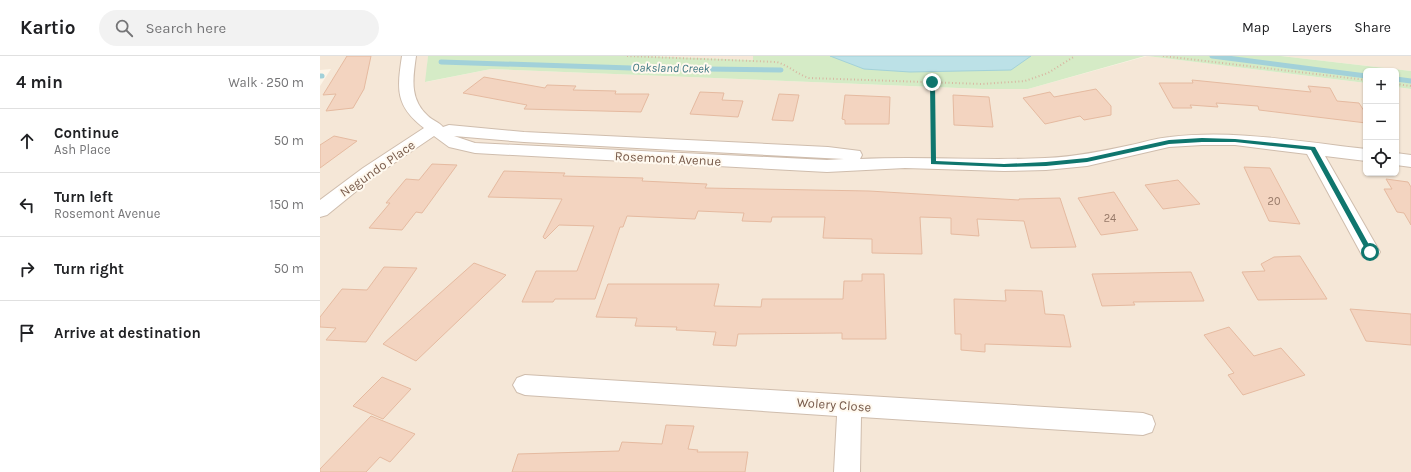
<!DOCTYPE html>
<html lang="en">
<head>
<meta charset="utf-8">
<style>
  :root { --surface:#fff; --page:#f2f2f2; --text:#202124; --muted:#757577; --line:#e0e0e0 }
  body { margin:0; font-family:Karla,sans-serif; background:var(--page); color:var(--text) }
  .controls { position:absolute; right:12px; top:12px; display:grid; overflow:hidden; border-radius:6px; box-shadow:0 1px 3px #0004 }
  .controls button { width:36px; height:36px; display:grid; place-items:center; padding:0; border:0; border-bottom:1px solid var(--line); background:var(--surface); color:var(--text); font:20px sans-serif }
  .stop { position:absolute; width:12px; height:12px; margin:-9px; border:3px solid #0f766e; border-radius:50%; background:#fff }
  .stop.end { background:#0f766e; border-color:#fff; box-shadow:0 1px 4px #0008 }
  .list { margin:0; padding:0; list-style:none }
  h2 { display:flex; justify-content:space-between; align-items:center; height:52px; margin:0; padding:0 16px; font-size:17px }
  h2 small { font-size:13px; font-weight:400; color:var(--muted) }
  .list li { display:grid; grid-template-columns:26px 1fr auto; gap:12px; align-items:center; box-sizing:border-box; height:64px; padding:0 16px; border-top:1px solid var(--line) }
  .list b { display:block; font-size:15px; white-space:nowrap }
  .list p { margin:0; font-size:13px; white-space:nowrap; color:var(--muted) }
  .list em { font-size:13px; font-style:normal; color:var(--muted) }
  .icon { flex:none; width:22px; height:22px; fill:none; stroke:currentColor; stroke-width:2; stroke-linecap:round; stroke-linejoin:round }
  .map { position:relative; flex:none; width:1091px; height:416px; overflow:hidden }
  header { display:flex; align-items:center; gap:24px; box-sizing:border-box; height:56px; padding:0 20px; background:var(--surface); border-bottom:1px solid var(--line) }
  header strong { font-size:19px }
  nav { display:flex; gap:22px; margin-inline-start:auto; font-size:14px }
  .search { width:280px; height:36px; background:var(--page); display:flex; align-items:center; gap:10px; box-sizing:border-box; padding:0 14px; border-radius:22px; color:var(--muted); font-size:15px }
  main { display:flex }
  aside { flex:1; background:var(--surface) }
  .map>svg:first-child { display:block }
  .residential { fill:#f5e7d7 }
  .green { fill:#d5ebc6 }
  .water { fill:#bce1e7; stroke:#a2d1d9 }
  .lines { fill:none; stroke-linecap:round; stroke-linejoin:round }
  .stream { stroke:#a2d1d9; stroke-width:5 }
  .building { fill:#f3d4c0; stroke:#e5baa0 }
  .street-casing { stroke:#cfbdad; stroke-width:2 }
  .path { stroke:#d8b7a2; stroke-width:2; stroke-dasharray:1 2.5; stroke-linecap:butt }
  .street { fill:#fff; fill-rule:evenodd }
  .route { fill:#0f766e }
  .labels { text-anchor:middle; stroke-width:4; stroke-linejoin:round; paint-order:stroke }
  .number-label { font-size:11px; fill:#977968 }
  .far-water-label { font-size:12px; font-style:italic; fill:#417984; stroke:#fff9ef }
  .street-label { font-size:13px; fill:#785b4b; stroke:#fff9ef }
</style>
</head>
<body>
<header>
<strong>Kartio</strong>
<div class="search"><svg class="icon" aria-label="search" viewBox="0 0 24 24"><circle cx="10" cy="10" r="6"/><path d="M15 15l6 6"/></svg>Search here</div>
<nav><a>Map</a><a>Layers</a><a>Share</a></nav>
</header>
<main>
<aside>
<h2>4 min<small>Walk · 250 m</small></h2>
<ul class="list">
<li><svg class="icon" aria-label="ahead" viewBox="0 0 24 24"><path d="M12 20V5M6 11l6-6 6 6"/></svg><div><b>Continue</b><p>Ash Place</p></div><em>50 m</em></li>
<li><svg class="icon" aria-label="left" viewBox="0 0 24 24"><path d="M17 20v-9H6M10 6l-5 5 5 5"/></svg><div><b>Turn left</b><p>Rosemont Avenue</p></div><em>150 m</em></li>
<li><svg class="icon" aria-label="right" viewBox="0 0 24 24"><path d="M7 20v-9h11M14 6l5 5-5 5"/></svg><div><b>Turn right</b></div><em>50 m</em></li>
<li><svg class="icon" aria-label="arrive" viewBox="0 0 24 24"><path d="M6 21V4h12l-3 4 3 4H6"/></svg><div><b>Arrive at destination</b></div></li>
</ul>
</aside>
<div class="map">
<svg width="1091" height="416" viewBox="0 0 1091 416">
  <rect width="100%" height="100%" fill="#fdf5e8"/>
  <g class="residential">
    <polygon points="0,0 108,0 106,26 171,13 663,33 708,33 827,0 1046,27 1046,117 1076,117 1076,31 1091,33 1091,416 0,416 0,30 11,13 0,14"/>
    <polygon points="325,0 433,0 433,4 327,0"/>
    <polygon points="961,0 1091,0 1091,15"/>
  </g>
  <g class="green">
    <polygon points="108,0 325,0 433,4 433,0 825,0 708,33 663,33 171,13 105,26"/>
    <polygon points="827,0 961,0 1091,15 1091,33 1076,31 1076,15 1046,15 1046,27"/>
  </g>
  <polygon class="water" points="510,0 711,0 691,14 590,16 544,13"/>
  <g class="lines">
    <g class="stream">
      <polyline points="892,0 1046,20"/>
      <polyline points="121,6 311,12 461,14"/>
      <polyline points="0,20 2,20"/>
      <polyline points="1076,23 1091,25"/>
    </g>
  </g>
  <g class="building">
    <polygon points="27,0 51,0 44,33 33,52 6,55 16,38 3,39"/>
    <polygon points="164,21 225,32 227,29 256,30 253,34 296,35 295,38 329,38 321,56 204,53 207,49 143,37"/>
    <polygon points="872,24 991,36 988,30 1010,32 1017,45 1039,47 1046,58 1046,67 939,54 938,50 896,47 898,51 870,49 872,52 853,52 839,27 873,27"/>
    <polygon points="776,33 791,50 791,59 764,64 760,60 725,68 703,42 730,36 734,41"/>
    <polygon points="380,36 404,37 402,44 423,45 418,61 370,58"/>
    <polygon points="459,38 479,39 473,65 452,64"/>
    <polygon points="525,39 570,41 569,68 525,68 525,64 522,63"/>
    <polygon points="633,39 669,41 673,71 634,69"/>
    <polygon points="14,80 37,85 0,112 0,89"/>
    <polygon points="112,108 137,109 102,157 96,156 82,174 49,172 70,147 66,147 86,123 99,124"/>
    <polygon points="924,111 950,112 980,168 949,165"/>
    <polygon points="184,115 245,117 243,120 323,122 322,125 387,128 385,132 549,135 699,144 699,143 740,142 756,191 711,192 704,165 657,163 659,180 631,178 631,162 600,161 602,198 552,197 552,183 503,182 505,161 452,161 451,166 422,165 424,157 378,155 375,163 307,160 303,171 300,171 275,243 235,243 233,246 202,246 216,215 257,215 274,170 239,169 225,183 223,181 242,143 168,141"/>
    <polygon points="1066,123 1088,126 1091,131 1091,169 1084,157 1077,156 1064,133 1072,133"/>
    <polygon points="858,124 880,148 843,153 825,129"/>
    <polygon points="794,136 818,174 781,179 758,142"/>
    <polygon points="980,200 1007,243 938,244 922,216 945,215 941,208 954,201"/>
    <polygon points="154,207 186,219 96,305 63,288"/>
    <polygon points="64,211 97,212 46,286 6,284 16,272 0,271 0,261 22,233 47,234"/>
    <polygon points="871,216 884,245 813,246 815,249 782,250 772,218"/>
    <polygon points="542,218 564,218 566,283 522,283 522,277 418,278 416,290 393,289 396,276 356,274 357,271 315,270 317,262 276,261 288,228 399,228 394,250 441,251 442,243 523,243 524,225 542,225"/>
    <polygon points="685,234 722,235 725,258 744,259 751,291 665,288 665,296 641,294 641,278 635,278 634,243 686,245"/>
    <polygon points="1030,253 1091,258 1091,289 1046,285"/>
    <polygon points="909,271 934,300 961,292 985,319 923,339 908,319 914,317 884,279"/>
    <polygon points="62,321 91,333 63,363 33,350"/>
    <polygon points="51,360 95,378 70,406 60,401 46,416 0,416 0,413"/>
    <polygon points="346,369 374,370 368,393 378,394 377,396 428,396 425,416 192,416 198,398 299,395 302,386 342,388"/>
  </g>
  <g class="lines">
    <g class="street-casing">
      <g id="street">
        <path d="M82,0H96C93,22 89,43 108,60C112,64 119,66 123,71L129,69L204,76L508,91L540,95L542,99L540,103C602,100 663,105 725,102C754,101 783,95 811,89C824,86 837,82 850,81C915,73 981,86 1046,93V105L1005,100L1060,196L1057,201L1050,203L1043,201L987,98L915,89H882L849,91L767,110L726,114L684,115L585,112L507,116L155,97L129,91L114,80L55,120L7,159L0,161V144L43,112L104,72C75,50 77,33 82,0ZM134,80L204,86L524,103L507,104L155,87Z"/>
        <polygon points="1076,97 1091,99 1091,111 1076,109"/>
        <polygon points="205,319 823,357 832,360 835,368 832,376 823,379 541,361 540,416 514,416 517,360 205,339 197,336 193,329 197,322"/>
      </g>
    </g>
    <g class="path">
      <path d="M307,0L457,6C469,10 477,18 489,22L662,28L705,25L728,17L755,0"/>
      <polyline points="843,0 1046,24"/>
      <polyline points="612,26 613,92"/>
      <polyline points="1076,28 1091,30"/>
    </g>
    <use href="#street" class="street"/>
  </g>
  <polygon class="route" points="612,25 615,26 616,105 684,108 726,106 767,102 849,84 882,82 915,83 995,91 1053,196 1048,198 991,94 915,86 882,86 849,88 767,106 726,110 684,111 611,108 610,26"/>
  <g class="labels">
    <g class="number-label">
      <text x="954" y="149">20</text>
      <text x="790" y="166">24</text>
    </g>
    <g class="far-water-label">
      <text transform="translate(351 12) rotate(1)" y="4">Oaksland Creek</text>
    </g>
    <g class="street-label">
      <text transform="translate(348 102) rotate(3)" y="5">Rosemont Avenue</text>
      <text transform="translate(57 112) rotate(-35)" y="5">Negundo Place</text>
      <text transform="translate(514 348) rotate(4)" y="5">Wolery Close</text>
    </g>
  </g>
</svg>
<div class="controls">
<button>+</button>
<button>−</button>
<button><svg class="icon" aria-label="locate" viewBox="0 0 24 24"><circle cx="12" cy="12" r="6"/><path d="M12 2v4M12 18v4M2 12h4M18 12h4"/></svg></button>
</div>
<div class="stop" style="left:1050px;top:196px"></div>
<div class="stop end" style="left:612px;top:26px"></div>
</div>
</main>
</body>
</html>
